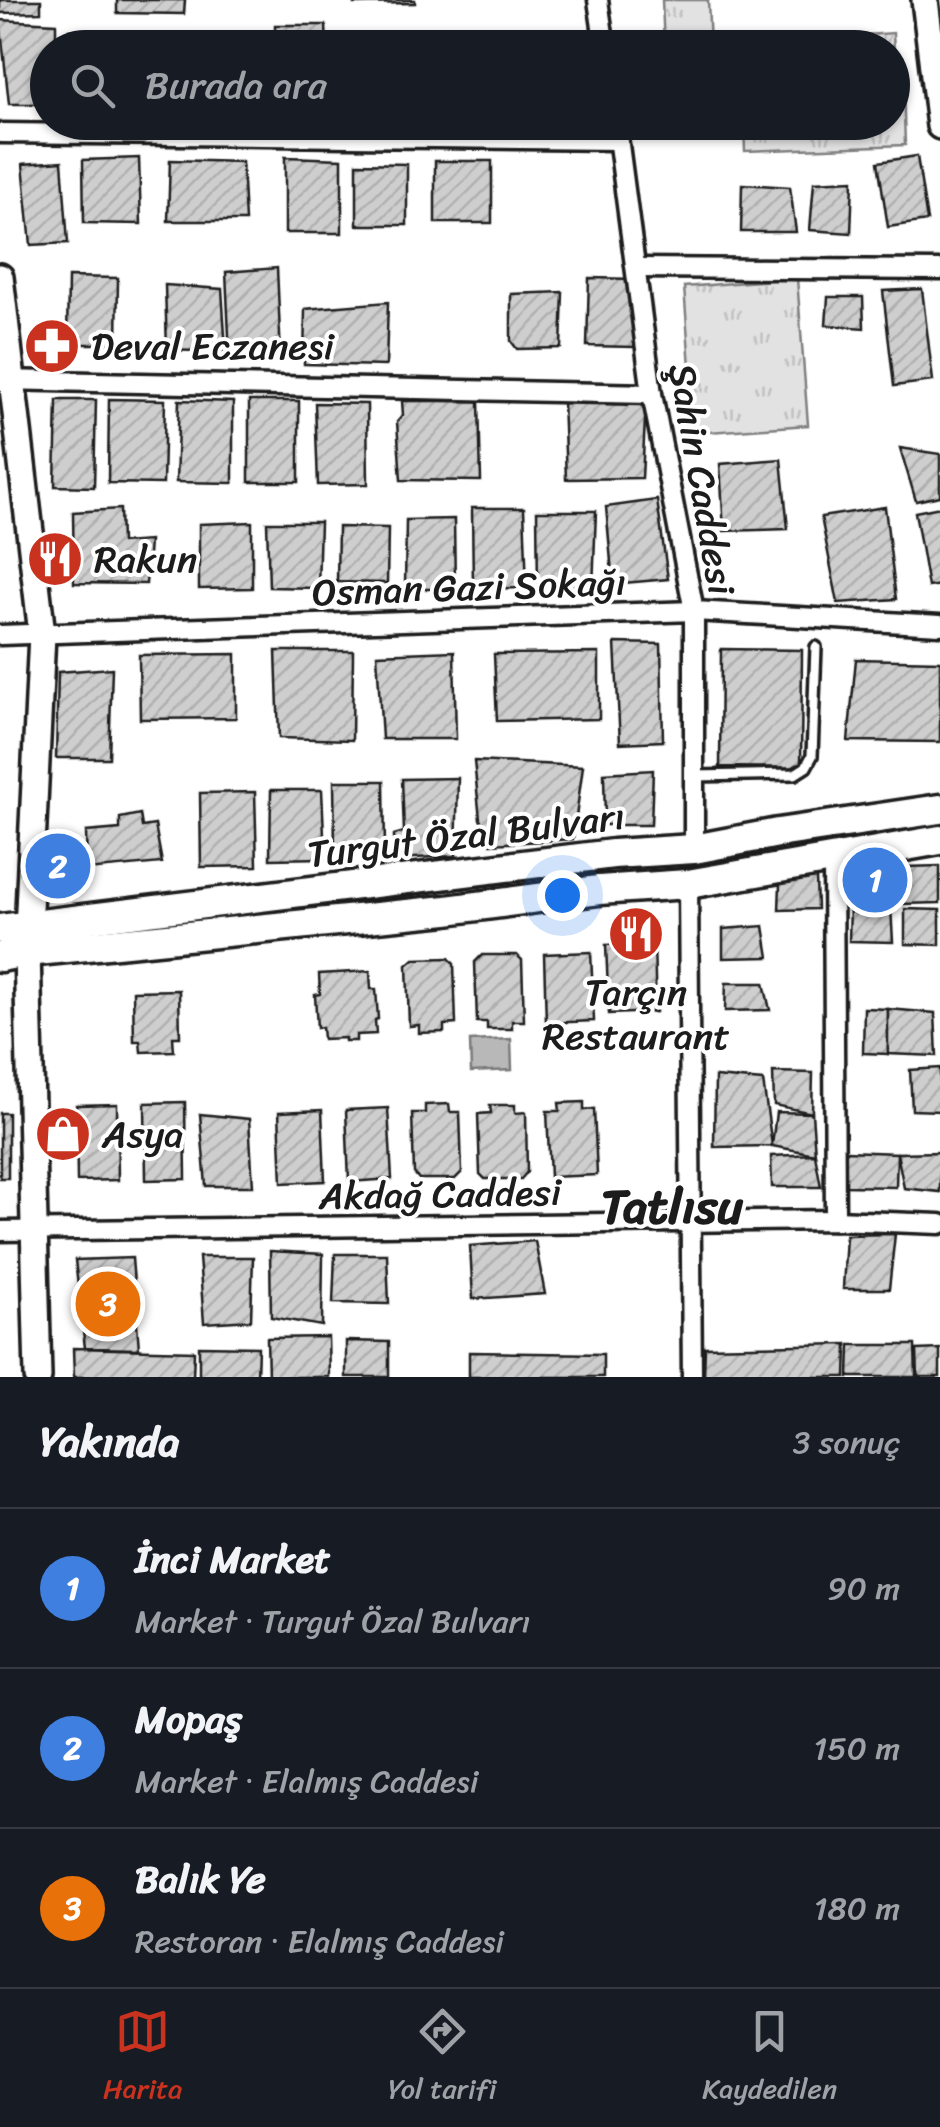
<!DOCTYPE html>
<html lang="tr">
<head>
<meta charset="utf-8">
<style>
  :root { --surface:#171b24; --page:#242831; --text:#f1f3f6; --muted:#9ea1a6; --line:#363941; --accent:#c8321e }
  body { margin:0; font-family:Sriracha,sans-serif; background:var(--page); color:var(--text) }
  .you { position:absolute; left:562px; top:895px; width:35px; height:35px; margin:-25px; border:8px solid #fff; border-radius:50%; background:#1a73e8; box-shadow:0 0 0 15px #1a73e833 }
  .badge { display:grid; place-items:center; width:65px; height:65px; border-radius:50%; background:var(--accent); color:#fff; font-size:32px; font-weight:700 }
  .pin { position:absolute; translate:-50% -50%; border:5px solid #fff; box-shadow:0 2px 10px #0006 }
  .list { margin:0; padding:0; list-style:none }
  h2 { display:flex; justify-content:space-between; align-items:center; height:130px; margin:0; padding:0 40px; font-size:42px }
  h2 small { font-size:32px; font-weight:400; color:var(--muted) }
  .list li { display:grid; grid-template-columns:65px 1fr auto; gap:30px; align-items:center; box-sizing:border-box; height:160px; padding:0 40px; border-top:2px solid var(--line) }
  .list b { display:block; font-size:38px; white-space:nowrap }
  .list p { margin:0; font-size:32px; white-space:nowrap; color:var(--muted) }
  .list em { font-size:32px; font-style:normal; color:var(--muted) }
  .icon { flex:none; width:55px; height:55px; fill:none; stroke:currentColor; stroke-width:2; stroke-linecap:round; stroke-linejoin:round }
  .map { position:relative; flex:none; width:940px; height:1377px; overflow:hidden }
  .search { position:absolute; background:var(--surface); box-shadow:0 2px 8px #0004; left:30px; right:30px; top:30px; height:110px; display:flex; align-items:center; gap:25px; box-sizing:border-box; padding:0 35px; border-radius:55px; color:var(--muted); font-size:38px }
  .sheet { height:610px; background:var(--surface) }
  nav { display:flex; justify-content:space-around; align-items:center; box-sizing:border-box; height:140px; border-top:2px solid var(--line); background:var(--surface); font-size:28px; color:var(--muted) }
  nav a { display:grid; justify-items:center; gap:5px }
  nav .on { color:var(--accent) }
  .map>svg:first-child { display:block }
  .grass { fill:url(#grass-tufts); stroke:#7f7f7f; stroke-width:2.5 }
  .water { fill:#b8b8b8; stroke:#7a7a7a; stroke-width:2.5 }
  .building { fill:url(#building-hatch); stroke:#1c1c1c; stroke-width:2.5 }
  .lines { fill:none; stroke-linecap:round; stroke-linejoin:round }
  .lane-casing { stroke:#1c1c1c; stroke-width:16 }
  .street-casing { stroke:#1c1c1c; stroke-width:25 }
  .secondary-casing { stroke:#1c1c1c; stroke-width:32 }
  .primary-casing { stroke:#1c1c1c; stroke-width:35 }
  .lane { stroke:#fff; stroke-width:9 }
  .street { stroke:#fff; stroke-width:18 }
  .secondary { stroke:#fff; stroke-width:25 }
  .primary { stroke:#fff; stroke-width:28 }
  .labels { text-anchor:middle; stroke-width:8; stroke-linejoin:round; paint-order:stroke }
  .poi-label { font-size:38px; fill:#1c1c1c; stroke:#fff; text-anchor:start }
  .street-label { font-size:38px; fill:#1c1c1c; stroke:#fff }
  .district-label { font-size:48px; font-weight:bold; fill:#1c1c1c; stroke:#fff }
</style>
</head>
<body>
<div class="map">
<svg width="940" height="1377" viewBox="0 0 940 1377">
  <defs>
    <pattern id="grass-tufts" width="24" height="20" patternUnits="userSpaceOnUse" patternTransform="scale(2.5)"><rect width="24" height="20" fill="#e2e2e2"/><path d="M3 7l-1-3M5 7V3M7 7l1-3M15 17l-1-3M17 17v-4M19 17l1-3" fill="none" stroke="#c1c1c1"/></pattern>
    <pattern id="building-hatch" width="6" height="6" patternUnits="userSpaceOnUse" patternTransform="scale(2.5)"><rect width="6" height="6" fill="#cecece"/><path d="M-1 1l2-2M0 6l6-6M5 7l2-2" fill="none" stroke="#b0b0b0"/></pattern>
  </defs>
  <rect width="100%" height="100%" fill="#fff"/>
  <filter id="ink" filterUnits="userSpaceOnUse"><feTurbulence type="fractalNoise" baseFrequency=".01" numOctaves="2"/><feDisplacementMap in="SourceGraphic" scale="20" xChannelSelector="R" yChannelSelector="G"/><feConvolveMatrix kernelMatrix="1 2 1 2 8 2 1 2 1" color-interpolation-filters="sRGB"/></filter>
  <g filter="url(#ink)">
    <g class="grass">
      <polygon points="662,0 708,0 710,47 664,47"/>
      <polygon points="893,33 895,70 893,70 892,48 809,47 809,39"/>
      <polygon points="893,84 903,84 905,145 745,151 744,123 892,122"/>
      <polygon points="797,278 808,425 695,433 684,287"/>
    </g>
    <polygon class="water" points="511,1039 512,1070 471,1072 470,1041"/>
    <g class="building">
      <polygon points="0,0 41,0 41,12 0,13"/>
      <polygon points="117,0 185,0 184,14 117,13"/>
      <polygon points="354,0 415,0 415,3 354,4"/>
      <polygon points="0,20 56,23 56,48 48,48 48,104 9,104"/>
      <polygon points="275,25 326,25 327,48 275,48"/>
      <polygon points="92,37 158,39 158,48 91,48"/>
      <polygon points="193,38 260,40 260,48 193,48"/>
      <polygon points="917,156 927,221 888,227 878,162"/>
      <polygon points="285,157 342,159 342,233 285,233"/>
      <polygon points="139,158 141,224 84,223 83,160"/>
      <polygon points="170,160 242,162 245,221 168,221"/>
      <polygon points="62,161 68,243 31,245 23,164"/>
      <rect x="435" y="161" width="57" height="62"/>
      <polygon points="357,163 407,164 407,225 357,225"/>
      <polygon points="853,180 851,233 810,230 814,182"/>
      <polygon points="742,184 790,187 796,232 741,232"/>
      <polygon points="277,268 281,357 230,357 226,272"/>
      <polygon points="68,277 118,278 117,344 67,344"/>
      <polygon points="589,278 637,279 635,347 587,346"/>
      <polygon points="165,285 222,289 226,352 167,350"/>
      <polygon points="922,289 933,381 894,386 883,291"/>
      <polygon points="563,292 561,348 517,349 511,341 511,294"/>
      <polygon points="828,297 863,297 864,328 826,325"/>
      <polygon points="388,302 386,366 304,364 305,309"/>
      <polygon points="109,399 165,400 163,484 108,483"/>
      <polygon points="57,400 96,400 94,487 55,486"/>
      <polygon points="179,400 233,402 233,483 176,482"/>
      <polygon points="646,400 642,478 566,479 563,401"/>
      <rect x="249" y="401" width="50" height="81"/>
      <polygon points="402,401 479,401 481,481 401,480 397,422 403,415"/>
      <polygon points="315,403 367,404 368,484 318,485"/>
      <polygon points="900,448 940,454 940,496 916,501"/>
      <polygon points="781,459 788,529 724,531 720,464"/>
      <polygon points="657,500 668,579 613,584 606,507"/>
      <polygon points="885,507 896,599 838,603 821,517"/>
      <polygon points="940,507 940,585 928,587 915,512"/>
      <polygon points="472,508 524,508 527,588 473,589"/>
      <polygon points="120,509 121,543 149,541 146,584 74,583 73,512"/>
      <polygon points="537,511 596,511 593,589 538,587"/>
      <polygon points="454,519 455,589 405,589 406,520"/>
      <polygon points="252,522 252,588 199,589 199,524"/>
      <polygon points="267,522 320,522 318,588 269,587"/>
      <polygon points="338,527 388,528 387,583 337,582"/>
      <polygon points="615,643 661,644 663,741 620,743"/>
      <polygon points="721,649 802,650 801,768 720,767"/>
      <polygon points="276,651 353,651 352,740 279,738"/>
      <polygon points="454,651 456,739 382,739 377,654"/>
      <polygon points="599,653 599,719 497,721 494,654"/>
      <polygon points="236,654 236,718 140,719 139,655"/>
      <polygon points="856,659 940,661 940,742 848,741"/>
      <polygon points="112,668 109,758 56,758 58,672"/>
      <polygon points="474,761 583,766 573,839 491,844 480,819"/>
      <polygon points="653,770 651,825 605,825 604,773"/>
      <polygon points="458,778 456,856 394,859 394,835 404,832 402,779"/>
      <polygon points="334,781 384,781 385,850 335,851"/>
      <polygon points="271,790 322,790 325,858 270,859"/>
      <polygon points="255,792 257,866 201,867 200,793"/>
      <polygon points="140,814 142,827 155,825 162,863 87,870 86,832 120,829 120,818"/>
      <polygon points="45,846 75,847 72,885 41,884"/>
      <polygon points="851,865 904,867 901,904 850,899"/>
      <polygon points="940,866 940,903 901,904 904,867"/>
      <polygon points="816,876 817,909 779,910 780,884"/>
      <polygon points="850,905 891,907 893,942 849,941"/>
      <polygon points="905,909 940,910 940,945 905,944"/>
      <polygon points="764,926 769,957 723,958 723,929"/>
      <polygon points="654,943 656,1012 609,1014 606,945"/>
      <polygon points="591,952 594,1021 546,1023 544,954"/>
      <polygon points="482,955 517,955 522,960 524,1021 512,1021 512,1029 487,1029 487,1022 477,1022 475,962"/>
      <polygon points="449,958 454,964 456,1024 444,1025 444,1032 419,1033 419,1025 409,1026 407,965 414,959"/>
      <polygon points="370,971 371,989 376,989 378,1019 375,1020 376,1034 356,1035 356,1041 345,1041 345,1038 323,1039 322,1027 317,1028 315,995 320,994 319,974"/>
      <polygon points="726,983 764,983 770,1010 725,1011"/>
      <polygon points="179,990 180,1037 173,1037 174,1051 141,1052 140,1041 134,1041 133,991"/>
      <polygon points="864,1008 888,1009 888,1054 863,1053"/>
      <polygon points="888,1009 935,1013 937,1056 888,1054"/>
      <polygon points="940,1068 940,1111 912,1110 910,1070"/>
      <polygon points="773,1072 813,1073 812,1113 774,1105"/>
      <polygon points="715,1077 763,1081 772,1146 714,1147"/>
      <polygon points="185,1102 186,1179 146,1180 145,1103"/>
      <polygon points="584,1102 584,1110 594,1109 597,1175 550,1177 547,1111 560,1111 559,1103"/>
      <polygon points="117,1104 118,1180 77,1181 76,1105"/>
      <polygon points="449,1104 450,1112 460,1112 462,1172 455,1179 419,1179 414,1173 412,1113 425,1113 425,1105"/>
      <polygon points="490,1105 515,1105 515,1113 526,1112 527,1172 521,1179 485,1179 480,1174 478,1114 491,1113"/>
      <polygon points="388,1108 392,1179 349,1182 346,1110"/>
      <polygon points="322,1110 325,1181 282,1183 279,1112"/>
      <polygon points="776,1112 812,1113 815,1154 772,1146"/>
      <rect x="0" y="1113" width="8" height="65"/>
      <polygon points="200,1114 249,1119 253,1186 206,1186"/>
      <polygon points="845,1151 897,1153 896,1187 844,1186"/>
      <polygon points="940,1152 940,1192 904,1188 897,1153"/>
      <polygon points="815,1154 821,1187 772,1187 771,1156"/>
      <polygon points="895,1234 889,1289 843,1289 846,1235"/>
      <polygon points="535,1241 545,1294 473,1299 470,1246"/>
      <polygon points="270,1251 323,1254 322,1326 271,1317"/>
      <polygon points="335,1254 387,1254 389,1304 333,1303"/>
      <polygon points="199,1257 253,1257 251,1320 204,1323"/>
      <polygon points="132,1258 139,1349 85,1348 75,1260"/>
      <polygon points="328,1337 329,1377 268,1377 267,1338"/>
      <polygon points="346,1341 389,1342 389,1377 346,1377"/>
      <polygon points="847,1344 846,1377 704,1377 705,1347"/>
      <polygon points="850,1345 915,1345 916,1377 849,1377"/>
      <polygon points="199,1346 258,1347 257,1377 199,1377"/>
      <polygon points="73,1348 194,1351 193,1377 74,1377"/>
      <polygon points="940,1349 940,1377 918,1377 917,1350"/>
      <polygon points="469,1352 603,1354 603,1377 469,1377"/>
    </g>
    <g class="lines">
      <g class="lane-casing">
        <polyline id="lane" points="694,776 795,774 806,767 812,756 816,647"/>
      </g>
      <g class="street-casing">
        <g id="street">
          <polyline points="598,0 605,48"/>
          <polyline points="616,122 652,394 694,611 694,849"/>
          <polyline points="0,133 618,140"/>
          <polyline points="636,268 940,270"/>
          <polyline points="2,380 652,394"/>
          <polyline points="0,635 694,611 940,625"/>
          <polyline points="833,858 835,1220"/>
          <polyline points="688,884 692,1377"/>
          <polyline points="0,1231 835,1220 940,1224"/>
        </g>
      </g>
      <g class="secondary-casing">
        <g id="secondary">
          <polyline points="925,0 940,126"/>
          <polyline points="0,277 42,634 27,952 38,1377"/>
        </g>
      </g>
      <g class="primary-casing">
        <g id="primary">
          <polyline points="0,929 613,854 694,849 778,833 940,809"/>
          <polyline points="0,957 27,952 447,910 599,890 688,884 940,840"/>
        </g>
      </g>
      <use href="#lane" class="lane"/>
      <use href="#street" class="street"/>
      <use href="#secondary" class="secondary"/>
      <use href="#primary" class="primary"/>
    </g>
  </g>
  <defs>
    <g id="pharmacy-disc" transform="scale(2.875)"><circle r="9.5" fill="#c8321e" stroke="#fff"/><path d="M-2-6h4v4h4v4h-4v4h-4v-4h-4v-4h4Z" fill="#fff"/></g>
    <g id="restaurant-disc" transform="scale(2.875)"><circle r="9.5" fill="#c8321e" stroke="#fff"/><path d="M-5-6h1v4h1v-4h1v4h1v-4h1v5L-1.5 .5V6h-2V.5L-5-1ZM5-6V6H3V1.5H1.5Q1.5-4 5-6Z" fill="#fff"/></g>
    <g id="shop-disc" transform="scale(2.875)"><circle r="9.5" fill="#c8321e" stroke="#fff"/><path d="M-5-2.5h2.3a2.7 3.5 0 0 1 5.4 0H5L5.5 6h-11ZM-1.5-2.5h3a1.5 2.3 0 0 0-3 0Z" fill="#fff"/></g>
  </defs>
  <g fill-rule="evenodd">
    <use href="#pharmacy-disc" x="52" y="346"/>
    <use href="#restaurant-disc" x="55" y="559"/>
    <use href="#restaurant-disc" x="636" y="934"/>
    <use href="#shop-disc" x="63" y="1134"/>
  </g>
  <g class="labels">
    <g class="poi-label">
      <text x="91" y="359">Deval Eczanesi</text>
      <text x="94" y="572">Rakun</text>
      <text x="636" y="1005" text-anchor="middle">Tarçın<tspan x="636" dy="44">Restaurant</tspan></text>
      <text x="102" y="1147">Asya</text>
    </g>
    <g class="street-label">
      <text transform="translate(702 479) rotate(80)" y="13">Şahin Caddesi</text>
      <text transform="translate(469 587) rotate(-2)" y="13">Osman Gazi Sokağı</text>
      <text transform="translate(466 835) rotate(-7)" y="13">Turgut Özal Bulvarı</text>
      <text transform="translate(440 1194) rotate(-1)" y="13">Akdağ Caddesi</text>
    </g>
    <g class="district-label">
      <text x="672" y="1223">Tatlısu</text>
    </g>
  </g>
</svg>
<div class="you"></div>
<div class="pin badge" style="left:875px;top:880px;background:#3f7fe0">1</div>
<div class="pin badge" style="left:58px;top:866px;background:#3f7fe0">2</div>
<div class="pin badge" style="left:108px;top:1304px;background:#e8710a">3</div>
<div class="search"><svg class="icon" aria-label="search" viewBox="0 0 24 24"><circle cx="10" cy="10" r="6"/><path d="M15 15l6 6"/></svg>Burada ara</div>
</div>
<section class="sheet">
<h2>Yakında<small>3 sonuç</small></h2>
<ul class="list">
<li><span class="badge" style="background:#3f7fe0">1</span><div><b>İnci Market</b><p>Market · Turgut Özal Bulvarı</p></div><em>90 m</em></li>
<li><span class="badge" style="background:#3f7fe0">2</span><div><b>Mopaş</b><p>Market · Elalmış Caddesi</p></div><em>150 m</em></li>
<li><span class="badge" style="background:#e8710a">3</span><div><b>Balık Ye</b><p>Restoran · Elalmış Caddesi</p></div><em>180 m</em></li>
</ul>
</section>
<nav>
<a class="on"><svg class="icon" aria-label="map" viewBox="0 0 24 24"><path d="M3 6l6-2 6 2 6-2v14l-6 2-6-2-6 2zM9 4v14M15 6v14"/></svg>Harita</a>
<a><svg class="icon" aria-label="directions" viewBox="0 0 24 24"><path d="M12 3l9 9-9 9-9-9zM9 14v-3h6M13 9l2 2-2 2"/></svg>Yol tarifi</a>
<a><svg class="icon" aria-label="saved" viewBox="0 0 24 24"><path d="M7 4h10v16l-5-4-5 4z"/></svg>Kaydedilen</a>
</nav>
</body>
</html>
